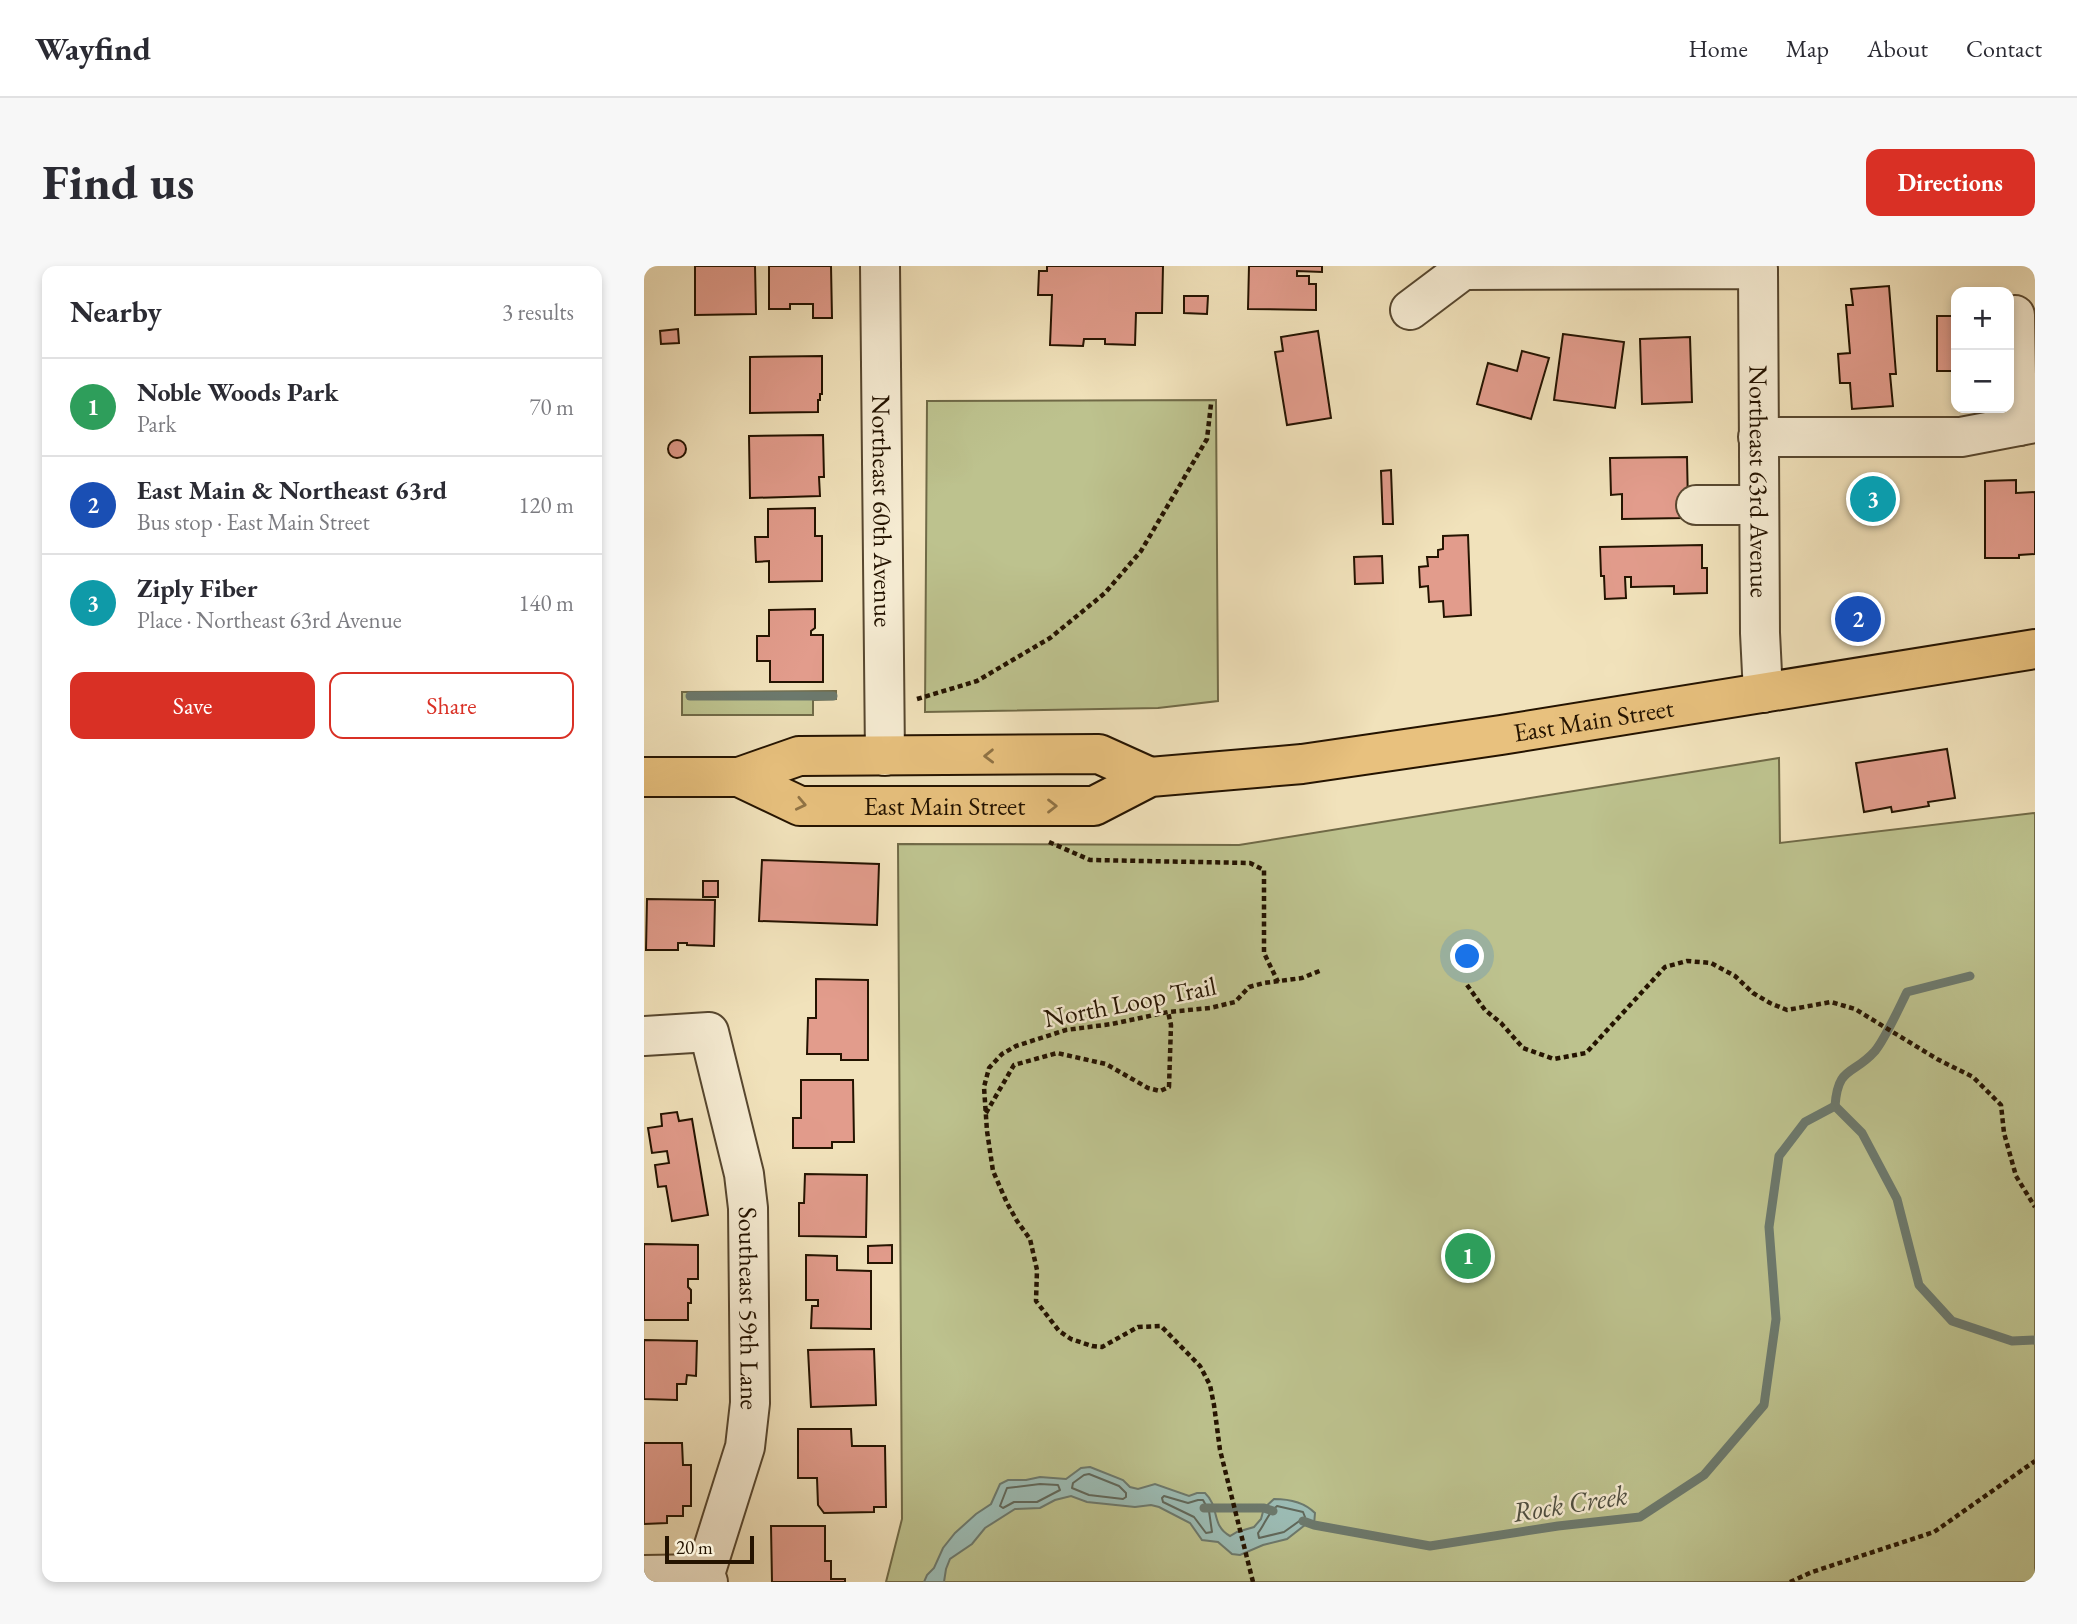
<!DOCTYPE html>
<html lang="en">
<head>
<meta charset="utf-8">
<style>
  :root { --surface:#fff; --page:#f7f7f7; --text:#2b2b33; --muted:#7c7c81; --line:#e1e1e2; --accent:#d93025 }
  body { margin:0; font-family:"EB Garamond",serif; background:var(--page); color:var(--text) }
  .controls { position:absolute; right:21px; top:21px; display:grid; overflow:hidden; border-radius:14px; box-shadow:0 4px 10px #0003 }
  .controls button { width:63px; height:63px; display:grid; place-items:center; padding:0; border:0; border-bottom:2px solid var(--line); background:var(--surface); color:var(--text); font:35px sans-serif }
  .scale { position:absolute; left:21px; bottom:18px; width:89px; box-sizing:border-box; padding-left:7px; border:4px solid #241300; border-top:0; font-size:19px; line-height:24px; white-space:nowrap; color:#241300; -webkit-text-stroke:5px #f6ecd3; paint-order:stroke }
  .you { position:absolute; left:824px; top:691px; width:24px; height:24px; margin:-18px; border:5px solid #fff; border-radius:50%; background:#1a73e8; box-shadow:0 0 0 10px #1a73e833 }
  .badge { display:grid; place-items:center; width:46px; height:46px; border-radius:50%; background:var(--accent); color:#fff; font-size:23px; font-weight:700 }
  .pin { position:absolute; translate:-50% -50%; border:4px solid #fff; box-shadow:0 2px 7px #0006 }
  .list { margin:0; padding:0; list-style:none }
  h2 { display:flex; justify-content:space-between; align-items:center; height:91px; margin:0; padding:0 28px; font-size:30px }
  h2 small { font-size:23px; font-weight:400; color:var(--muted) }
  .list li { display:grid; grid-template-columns:46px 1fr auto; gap:21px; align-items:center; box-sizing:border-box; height:98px; padding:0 28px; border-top:2px solid var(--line) }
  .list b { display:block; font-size:26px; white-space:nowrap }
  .list p { margin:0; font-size:23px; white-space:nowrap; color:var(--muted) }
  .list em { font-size:23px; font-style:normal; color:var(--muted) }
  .actions { display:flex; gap:14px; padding:21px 28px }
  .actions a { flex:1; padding:16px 0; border:2px solid var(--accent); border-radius:14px; text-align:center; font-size:24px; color:var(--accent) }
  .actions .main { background:var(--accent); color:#fff }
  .map { position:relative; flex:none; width:1391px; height:1316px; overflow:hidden; border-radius:14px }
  header { display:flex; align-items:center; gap:42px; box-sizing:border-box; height:98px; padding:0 35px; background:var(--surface); border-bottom:2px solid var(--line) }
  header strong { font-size:33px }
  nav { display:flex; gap:38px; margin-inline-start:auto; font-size:24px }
  .intro { display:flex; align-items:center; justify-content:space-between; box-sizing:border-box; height:168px; padding:0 42px }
  h1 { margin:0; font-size:49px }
  .button { padding:18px 32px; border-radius:14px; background:var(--accent); color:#fff; font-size:24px; font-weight:700 }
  main { display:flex; gap:42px; padding:0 42px }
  aside { flex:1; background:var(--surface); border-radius:14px; box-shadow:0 4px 10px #0003 }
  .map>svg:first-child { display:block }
  .green { fill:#bdc28e; stroke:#706a47; stroke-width:2 }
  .water { fill:#9cbdb6; stroke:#6c796d; stroke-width:2 }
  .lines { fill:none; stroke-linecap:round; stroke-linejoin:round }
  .shore { stroke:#60685b; stroke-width:2 }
  .stream { stroke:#6c796d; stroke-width:9 }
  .building { fill:#e29c8c; stroke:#241300; stroke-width:2 }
  .minor-casing { stroke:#57472f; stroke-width:42 }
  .major-casing { stroke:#241300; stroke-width:42 }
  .path { stroke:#241300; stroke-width:4.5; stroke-dasharray:5 3.5; stroke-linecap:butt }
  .minor { stroke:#f6ecd3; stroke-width:38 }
  .major { stroke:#e8c17e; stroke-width:38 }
  .oneway { stroke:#907345 }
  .labels { text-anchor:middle; stroke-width:5; stroke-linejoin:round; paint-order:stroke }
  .street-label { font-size:26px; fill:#241300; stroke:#f6ecd3 }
  .water-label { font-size:28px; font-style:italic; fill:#4e4e40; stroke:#f6ecd3 }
</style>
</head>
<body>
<header>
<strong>Wayfind</strong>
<nav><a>Home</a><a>Map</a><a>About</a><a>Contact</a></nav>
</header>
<div class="intro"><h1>Find us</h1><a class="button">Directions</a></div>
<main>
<aside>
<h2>Nearby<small>3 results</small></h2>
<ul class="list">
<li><span class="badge" style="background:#2e9e5b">1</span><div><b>Noble Woods Park</b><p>Park</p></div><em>70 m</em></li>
<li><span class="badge" style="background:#1a4fb4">2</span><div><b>East Main &amp; Northeast 63rd</b><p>Bus stop · East Main Street</p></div><em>120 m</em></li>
<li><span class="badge" style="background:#0f9aa8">3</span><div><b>Ziply Fiber</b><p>Place · Northeast 63rd Avenue</p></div><em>140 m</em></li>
</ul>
<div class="actions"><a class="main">Save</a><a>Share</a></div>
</aside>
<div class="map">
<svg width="1391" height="1316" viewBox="0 0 1391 1316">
  <rect width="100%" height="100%" fill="#f1e2bb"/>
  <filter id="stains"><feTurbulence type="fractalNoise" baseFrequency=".00286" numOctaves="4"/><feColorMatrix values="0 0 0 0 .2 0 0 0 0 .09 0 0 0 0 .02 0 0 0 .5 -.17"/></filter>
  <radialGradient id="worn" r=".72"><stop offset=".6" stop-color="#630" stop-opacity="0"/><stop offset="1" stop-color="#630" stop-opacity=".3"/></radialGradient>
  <g class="green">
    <polygon points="572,134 574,435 514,442 281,446 283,135"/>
    <polygon points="192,425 192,433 169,434 169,449 38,449 38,426"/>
    <polygon points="1135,492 1136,577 1391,547 1391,1316 242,1316 258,1253 254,578 595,579"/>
  </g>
  <path class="water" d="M446,1201L479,1214L486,1221L494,1223L511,1218L545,1230L553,1227H561C576,1241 567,1260 586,1270L593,1266L610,1261L617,1253L620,1242L630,1233C645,1233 661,1237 671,1247L670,1259H661L643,1273L619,1279L596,1289L588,1288L574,1276L558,1274L546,1257L515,1241L507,1239L491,1241L443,1236L427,1230L411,1234L396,1242L371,1243L341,1262L328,1278L306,1293L302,1303L300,1316H280L283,1309L290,1302L299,1282L311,1267L332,1248L347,1238L356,1218L364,1214H382L396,1211L422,1213L437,1202Z"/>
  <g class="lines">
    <g class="shore">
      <polygon points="445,1208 475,1220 482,1227 482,1231 479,1233 445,1229 428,1222 429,1217 440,1209"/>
      <polygon points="396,1218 414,1219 416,1224 393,1236 370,1236 359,1242 356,1240 363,1222"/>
      <polygon points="520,1230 544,1237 554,1234 559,1234 565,1245 568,1266 562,1267 550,1251 519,1236 518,1232"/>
      <path d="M633,1240L659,1246L661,1251L640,1266L615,1272L614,1267C621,1258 624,1247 633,1240Z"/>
    </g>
    <g class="stream">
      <polyline points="46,430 189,430"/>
      <path d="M1191,840C1194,799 1209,810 1231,785C1241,773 1255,742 1263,726L1326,710"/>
      <polyline points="560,1242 620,1242 629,1245"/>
      <polyline points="659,1255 670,1259 786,1280 914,1260 996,1251 1060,1209 1120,1139 1132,1053 1125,961 1135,890 1161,856 1191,840 1218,867 1253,933 1275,1019 1308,1055 1368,1075 1391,1074"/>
    </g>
  </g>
  <g class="building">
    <polygon points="51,0 111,0 112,48 51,49"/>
    <polygon points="125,0 187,0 188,52 169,52 169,38 146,38 146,43 125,43"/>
    <polygon points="403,0 519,0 518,47 492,47 491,79 461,78 461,73 440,73 439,80 406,79 408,29 394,29 395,5 403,5"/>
    <polygon points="605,0 678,0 678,6 653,5 653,10 665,10 665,18 672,18 672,44 604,43"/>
    <polygon points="1245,20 1252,108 1246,108 1249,140 1208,143 1206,117 1196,117 1194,88 1206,87 1202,39 1209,39 1207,23"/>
    <polygon points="540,30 564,30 563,48 540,47"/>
    <rect x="1293" y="50" width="19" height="55"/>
    <polygon points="34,63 35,77 17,78 16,65"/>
    <polygon points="674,65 687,152 643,159 631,86 639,85 637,71"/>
    <polygon points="919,68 980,76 971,142 910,134"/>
    <polygon points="1046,71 1048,136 998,138 996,73"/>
    <polygon points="878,85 905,92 887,153 833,138 844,97 873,105"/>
    <polygon points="178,90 178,128 176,128 176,134 174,134 174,146 106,147 106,91"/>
    <polygon points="179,169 180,211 175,211 176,230 106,232 105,170"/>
    <circle cx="33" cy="183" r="9"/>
    <polygon points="1043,191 1044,239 1040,252 978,253 978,228 967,229 966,192"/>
    <polygon points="747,204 749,258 739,258 737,205"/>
    <polygon points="1236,213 1238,252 1221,253 1219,214"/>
    <polygon points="1372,214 1372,227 1391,226 1391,288 1375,289 1375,292 1341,292 1341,215"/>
    <polygon points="171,242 171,270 178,270 178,315 125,316 125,295 112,296 111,271 124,271 124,243"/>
    <polygon points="824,269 827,349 800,351 799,335 785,336 784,320 776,321 775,301 784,300 783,291 794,291 794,284 799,283 799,270"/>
    <polygon points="1058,279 1058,302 1063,302 1063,327 1030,328 1030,320 987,321 987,311 981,311 982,332 961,333 960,310 957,310 956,281"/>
    <polygon points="738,290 739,317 711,318 710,291"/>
    <polygon points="171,343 171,362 167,365 167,369 179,369 179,416 126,416 126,395 113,395 113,370 125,370 125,344"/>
    <polygon points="1303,483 1311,532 1284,536 1285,540 1248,546 1247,541 1220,546 1212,497"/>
    <polygon points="118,594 235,598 233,659 115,655"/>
    <rect x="59" y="615" width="15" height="16"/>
    <polygon points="3,633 71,634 70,680 43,679 43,677 34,677 34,684 2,684"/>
    <polygon points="172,713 224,714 224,794 197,794 197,788 163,788 164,752 172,752"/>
    <polygon points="157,814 209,814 210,876 188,876 188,882 149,882 149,852 157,852"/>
    <polygon points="33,846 35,855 48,853 64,949 28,955 22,920 14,921 11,899 25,897 23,885 8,887 4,862 18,860 17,848"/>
    <polygon points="161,908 223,909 222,971 155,970 155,937 160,937"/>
    <polygon points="0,978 54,979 54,1013 44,1013 44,1021 47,1024 47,1037 44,1037 44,1054 0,1054"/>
    <polygon points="248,979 248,997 224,997 224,980"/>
    <polygon points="162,989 193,990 193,1004 227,1005 227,1063 167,1062 168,1040 174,1040 174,1034 162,1034"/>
    <polygon points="0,1074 53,1075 52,1110 43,1109 42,1118 33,1118 33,1134 0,1133"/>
    <polygon points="230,1083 232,1139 167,1141 164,1084"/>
    <polygon points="154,1163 207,1163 208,1180 241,1180 242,1241 230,1241 230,1246 180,1247 174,1239 173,1212 154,1212"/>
    <polygon points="0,1177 38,1177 39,1199 47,1199 47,1240 39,1240 39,1250 23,1250 23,1257 0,1258"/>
    <polygon points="127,1260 181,1260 181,1295 187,1295 187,1313 201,1313 201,1316 128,1316"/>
  </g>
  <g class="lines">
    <g class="minor-casing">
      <g id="minor">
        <path id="s1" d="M236,0L241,490"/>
        <path id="s2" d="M766,44L819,4L1114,3L1116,367L1119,427"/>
        <polyline points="1371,49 1372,109 1375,160"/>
        <polyline points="1114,171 1317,171 1391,157"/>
        <polyline points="1052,239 1115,239"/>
        <path id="s3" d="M0,770L65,766L100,908L104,942L106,1137L101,1181L61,1308L64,1316"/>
        <polyline points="0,1309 61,1308"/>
      </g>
    </g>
    <g class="major-casing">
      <g id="major">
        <polyline points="0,511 95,511 155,490 455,488 506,511"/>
        <path id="s4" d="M95,511L156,540H450L506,511L658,498L857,469L1391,383"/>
      </g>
    </g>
    <g class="path">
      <polyline points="273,433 333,415 406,372 461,327 497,285 563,173 567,138"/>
      <polyline points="405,576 446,594 606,597 620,604 620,687 634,716"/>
      <polyline points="823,719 841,744 857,757 879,782 910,793 942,787 1021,701 1043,695 1067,697 1091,710 1109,727 1126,737 1143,744 1187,736 1211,743 1293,793 1329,811 1357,839 1360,867 1372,910 1391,941"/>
      <polyline points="342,847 370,799 413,787 462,798 504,822 516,825 525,821 527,759 524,746"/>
      <polyline points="609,1316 576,1184 570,1139 566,1119 556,1100 517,1060 494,1061 458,1081 448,1080 427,1073 415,1065 392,1035 393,1004 386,973 373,955 363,937 349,905 343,865 340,821 345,802 358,788 372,780 422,764 468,758 524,746 566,742 591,736 605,721 620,717 658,712 678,704"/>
      <polyline points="1146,1316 1168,1306 1290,1266 1391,1195"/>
    </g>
    <use href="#minor" class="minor"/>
    <use href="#major" class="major"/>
  </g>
  <defs><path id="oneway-chevron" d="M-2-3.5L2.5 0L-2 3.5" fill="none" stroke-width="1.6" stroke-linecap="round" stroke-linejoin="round" transform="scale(1.75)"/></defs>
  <g class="oneway">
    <use href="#oneway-chevron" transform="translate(345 490) rotate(179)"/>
    <use href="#oneway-chevron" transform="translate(157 538) rotate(12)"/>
    <use href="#oneway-chevron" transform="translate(408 540)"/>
  </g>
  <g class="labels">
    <g class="street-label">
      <text dy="9" stroke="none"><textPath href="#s2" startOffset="574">Northeast 63rd Avenue</textPath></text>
      <text dy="9" stroke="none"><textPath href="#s1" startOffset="245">Northeast 60th Avenue</textPath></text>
      <text dy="9" stroke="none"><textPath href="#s4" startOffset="872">East Main Street</textPath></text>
      <text dy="9" stroke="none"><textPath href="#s4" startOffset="212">East Main Street</textPath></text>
      <text transform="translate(486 736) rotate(-11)" y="9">North Loop Trail</text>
      <text dy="9" stroke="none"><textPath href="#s3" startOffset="346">Southeast 59th Lane</textPath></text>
    </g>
    <g class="water-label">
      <text transform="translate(926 1237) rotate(-9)" y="10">Rock Creek</text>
    </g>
  </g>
  <rect width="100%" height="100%" filter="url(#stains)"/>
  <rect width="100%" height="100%" fill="url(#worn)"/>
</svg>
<div class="controls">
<button>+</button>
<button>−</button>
</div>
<div class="scale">20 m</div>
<div class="you"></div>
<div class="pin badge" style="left:824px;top:990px;background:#2e9e5b">1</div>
<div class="pin badge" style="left:1214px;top:353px;background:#1a4fb4">2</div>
<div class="pin badge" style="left:1229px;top:233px;background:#0f9aa8">3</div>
</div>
</main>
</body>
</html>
